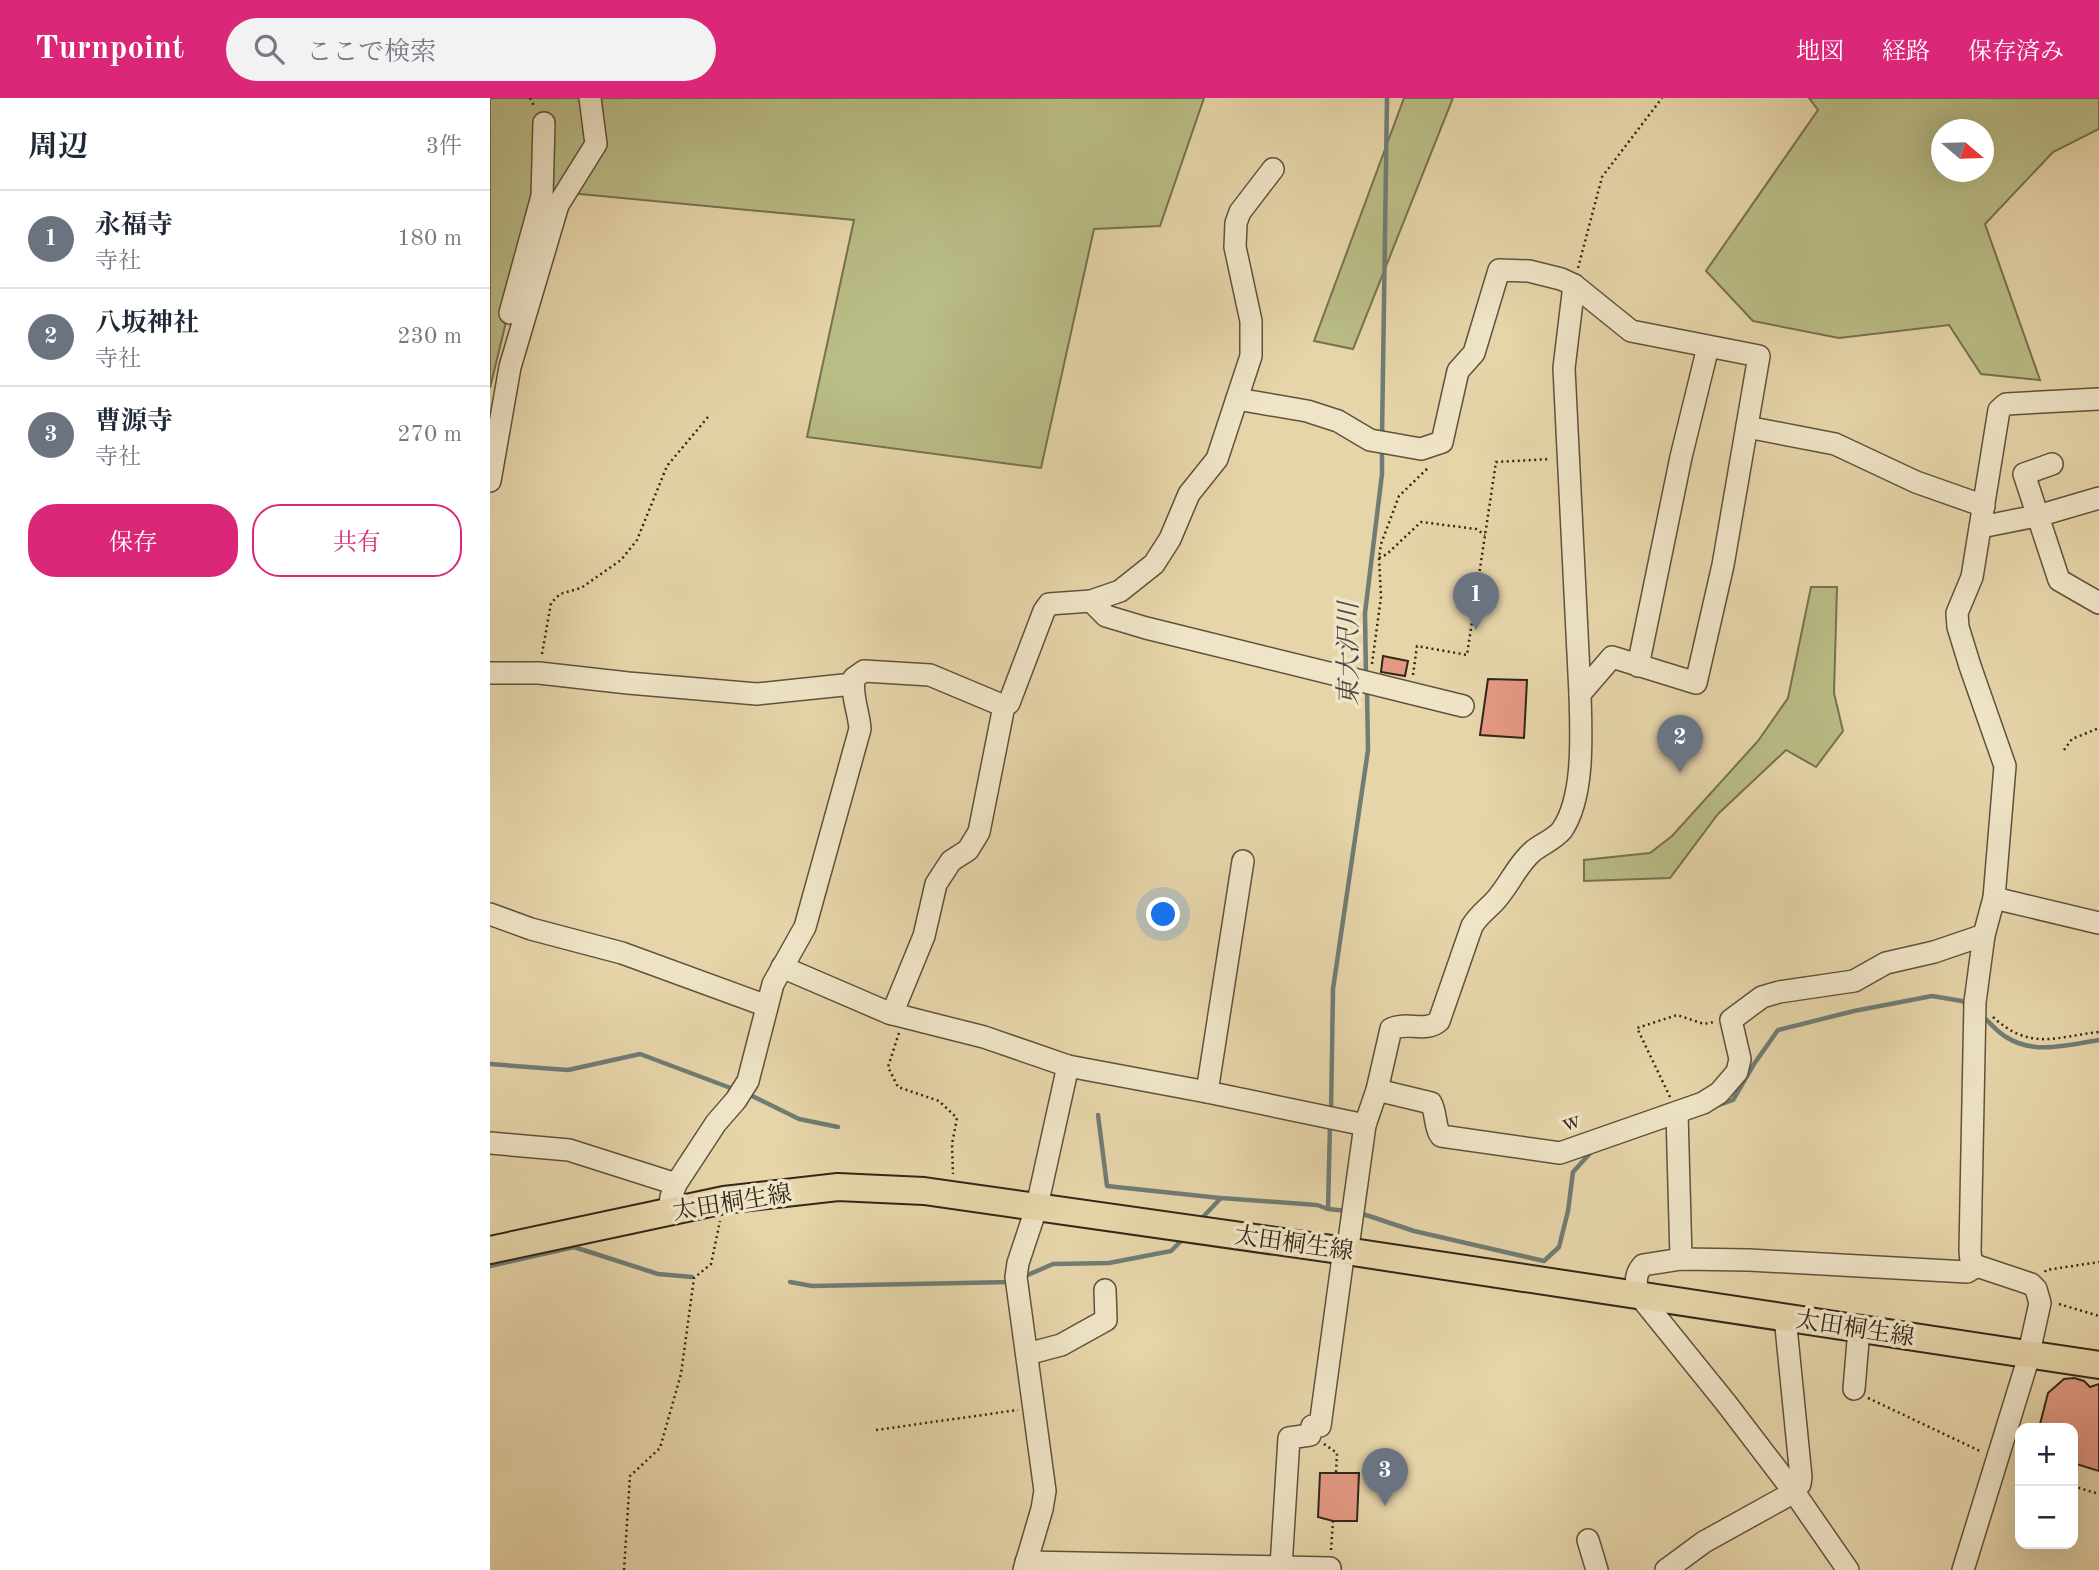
<!DOCTYPE html>
<html lang="ja">
<head>
<meta charset="utf-8">
<style>
  :root { --surface:#fff; --page:#f2f2f3; --text:#1f2937; --muted:#747a83; --line:#e0e1e3; --accent:#db2777 }
  body { margin:0; font-family:"Old Standard TT","Noto Serif JP",serif; background:var(--page); color:var(--text) }
  .controls { position:absolute; right:21px; bottom:21px; display:grid; overflow:hidden; border-radius:14px; box-shadow:0 7px 28px #0002 }
  .controls button { width:63px; height:63px; display:grid; place-items:center; padding:0; border:0; border-bottom:2px solid var(--line); background:var(--surface); color:var(--text); font:35px sans-serif }
  .compass { position:absolute; left:1441px; top:21px; width:63px; height:63px; border-radius:50%; background:var(--surface); box-shadow:0 7px 28px #0002; rotate:109deg }
  .you { position:absolute; left:674px; top:817px; width:24px; height:24px; margin:-18px; border:5px solid #fff; border-radius:50%; background:#1a73e8; box-shadow:0 0 0 10px #1a73e833 }
  .badge { display:grid; place-items:center; width:46px; height:46px; border-radius:50%; background:var(--accent); color:#fff; font-size:23px; font-weight:700 }
  .pin { position:absolute; translate:-50% -58px; filter:drop-shadow(0 2px 4px #0008) }
  .pin::after { content:''; position:absolute; top:37px; width:24px; height:21px; background:inherit; clip-path:polygon(0 0,100% 0,50% 100%) }
  .list { margin:0; padding:0; list-style:none }
  h2 { display:flex; justify-content:space-between; align-items:center; height:91px; margin:0; padding:0 28px; font-size:30px }
  h2 small { font-size:23px; font-weight:400; color:var(--muted) }
  .list li { display:grid; grid-template-columns:46px 1fr auto; gap:21px; align-items:center; box-sizing:border-box; height:98px; padding:0 28px; border-top:2px solid var(--line) }
  .list b { display:block; font-size:26px; white-space:nowrap }
  .list p { margin:0; font-size:23px; white-space:nowrap; color:var(--muted) }
  .list em { font-size:23px; font-style:normal; color:var(--muted) }
  .actions { display:flex; gap:14px; padding:21px 28px }
  .actions a { flex:1; padding:16px 0; border:2px solid var(--accent); border-radius:28px; text-align:center; font-size:24px; color:var(--accent) }
  .actions .main { background:var(--accent); color:#fff }
  .icon { flex:none; width:38px; height:38px; fill:none; stroke:currentColor; stroke-width:2; stroke-linecap:round; stroke-linejoin:round }
  .map { position:relative; flex:none; width:1609px; height:1472px; overflow:hidden }
  header { display:flex; align-items:center; gap:42px; box-sizing:border-box; height:98px; padding:0 35px; background:var(--accent); color:#fff }
  header strong { font-size:33px }
  nav { display:flex; gap:38px; margin-inline-start:auto; font-size:24px }
  .search { width:490px; height:63px; background:var(--page); display:flex; align-items:center; gap:18px; box-sizing:border-box; padding:0 24px; border-radius:38px; color:var(--muted); font-size:26px }
  main { display:flex }
  aside { flex:1; background:var(--surface) }
  .map>svg:first-child { display:block }
  .green { fill:#b9bc85; stroke:#76714f; stroke-width:2; fill-rule:evenodd }
  .lines { fill:none; stroke-linecap:round; stroke-linejoin:round }
  .stream { stroke:#707c75; stroke-width:4.5 }
  .building { fill:#e59984; stroke:#322619; stroke-width:2 }
  .minor-casing { stroke:#5f523d; stroke-width:24 }
  .major-casing { stroke:#322619; stroke-width:30 }
  .path { stroke:#322619; stroke-width:2.5; stroke-dasharray:2 3.5; stroke-linecap:butt }
  .minor { stroke:#efe4c7; stroke-width:21 }
  .major { stroke:#e6d5a9; stroke-width:26 }
  .labels { text-anchor:middle; stroke-width:7; stroke-linejoin:round; paint-order:stroke }
  .street-label { font-size:24px; fill:#322619; stroke:#efe4c7 }
  .water-label { font-size:26px; font-style:italic; fill:#4c4a40; stroke:#efe4c7 }
</style>
</head>
<body>
<header>
<strong>Turnpoint</strong>
<div class="search"><svg class="icon" aria-label="search" viewBox="0 0 24 24"><circle cx="10" cy="10" r="6"/><path d="M15 15l6 6"/></svg>ここで検索</div>
<nav><a>地図</a><a>経路</a><a>保存済み</a></nav>
</header>
<main>
<aside>
<h2>周辺<small>3件</small></h2>
<ul class="list">
<li><span class="badge" style="background:#6b7280">1</span><div><b>永福寺</b><p>寺社</p></div><em>180 m</em></li>
<li><span class="badge" style="background:#6b7280">2</span><div><b>八坂神社</b><p>寺社</p></div><em>230 m</em></li>
<li><span class="badge" style="background:#6b7280">3</span><div><b>曹源寺</b><p>寺社</p></div><em>270 m</em></li>
</ul>
<div class="actions"><a class="main">保存</a><a>共有</a></div>
</aside>
<div class="map">
<svg width="1609" height="1472" viewBox="0 0 1609 1472">
  <rect width="100%" height="100%" fill="#e6d5a9"/>
  <filter id="stains"><feTurbulence type="fractalNoise" baseFrequency=".00286" numOctaves="4"/><feColorMatrix values="0 0 0 0 .2 0 0 0 0 .09 0 0 0 0 .02 0 0 0 .5 -.17"/></filter>
  <radialGradient id="worn" r=".72"><stop offset=".6" stop-color="#630" stop-opacity="0"/><stop offset="1" stop-color="#630" stop-opacity=".3"/></radialGradient>
  <g class="green">
    <polygon points="0,0 714,0 670,128 604,131 551,370 317,339 364,122 48,92 0,290"/>
    <polygon points="914,0 963,0 863,251 824,243"/>
    <path d="M1319,0H1609V31L1563,54L1495,126L1550,282L1491,276L1459,227L1349,240L1263,223L1216,173L1328,12ZM1451,32H1493V74H1451Z"/>
    <polygon points="1321,489 1347,489 1344,595 1353,633 1326,669 1296,652 1228,716 1180,780 1094,783 1094,762 1160,755 1182,738 1268,643 1298,600"/>
  </g>
  <g class="lines">
    <g class="stream">
      <polyline points="892,339 897,0"/>
      <polyline points="876,579 875,515 892,376 892,351"/>
      <path d="M1490,916C1499,923 1506,933 1516,939C1544,957 1578,947 1609,942"/>
      <polyline points="0,966 78,972 150,956 246,992"/>
      <polyline points="258,996 309,1021 348,1029"/>
      <polyline points="1226,1008 1243,1002 1264,966 1288,932 1364,913 1442,898 1472,903 1477,907"/>
      <polyline points="841,1014 843,891 878,652 877,591"/>
      <polyline points="608,1017 617,1088 730,1100"/>
      <polyline points="838,1111 840,1026"/>
      <polyline points="870,1115 924,1133 1054,1163 1069,1149 1078,1113 1083,1074 1103,1052"/>
      <polyline points="712,1120 731,1100 827,1107 838,1111 858,1113"/>
      <polyline points="0,1168 84,1149 168,1176 202,1179"/>
      <polyline points="533,1179 563,1166 619,1165 681,1153 692,1142"/>
      <polyline points="300,1184 322,1188 522,1184"/>
    </g>
  </g>
  <g class="building">
    <polygon points="893,558 918,563 915,578 891,574"/>
    <polygon points="998,581 1037,582 1034,640 990,637"/>
    <polygon points="1584,1280 1594,1283 1600,1289 1609,1286 1609,1373 1583,1365 1583,1330 1549,1330 1558,1295 1574,1281"/>
    <polygon points="830,1375 869,1375 867,1423 843,1423 828,1419"/>
  </g>
  <g class="lines">
    <g class="minor-casing">
      <g id="minor">
        <polyline points="1084,187 1074,270 1090,596"/>
        <polyline points="20,215 52,98 54,25"/>
        <path d="M747,301L817,313L848,323L880,342L931,351L952,344L968,273L984,255L1009,172L1039,173L1071,181L1084,187L1141,233L1269,258L1233,467L1206,585L1122,559L1090,596C1091,635 1095,698 1072,732C1064,742 1051,746 1042,754C1026,768 1018,790 1003,805C995,813 988,818 982,828L949,923C936,935 917,923 901,931L887,992L875,1027L859,1142L853,1159L830,1328H822L820,1337L799,1340L791,1469"/>
        <polyline points="1257,329 1345,346 1426,384 1494,408"/>
        <polyline points="1562,366 1534,376 1569,482 1609,505"/>
        <polyline points="0,383 20,269 68,107 106,46 100,0"/>
        <polyline points="1491,429 1551,417 1609,400"/>
        <polyline points="601,503 616,518 656,530 973,608"/>
        <polyline points="1148,568 1191,359 1218,249"/>
        <polyline points="0,575 49,575 138,585 267,596 363,586"/>
        <polyline points="1504,800 1609,825"/>
        <polyline points="0,816 41,831 132,855 277,908"/>
        <polyline points="292,869 399,915 494,939 578,968 717,994 875,1027"/>
        <polyline points="402,916 434,838 446,786 461,763 478,752 489,734 514,608"/>
        <path d="M887,992L941,1005C947,1016 944,1029 951,1038L1070,1055L1213,1005L1229,995L1247,974L1250,961L1241,922L1272,899L1289,894L1364,883L1396,865L1444,854L1494,837"/>
        <polyline points="717,994 753,763"/>
        <polyline points="1187,1015 1191,1161"/>
        <polyline points="0,1045 79,1052 186,1086"/>
        <path d="M179,1113L181,1099L186,1086L226,1025L246,1002L258,983L283,886L315,829L370,631C369,614 361,598 364,580L374,573L440,577L514,608L519,605L554,513L559,506L601,503L630,493L664,466L680,441L699,396L727,361L761,258V223L745,149L746,125L750,114L783,71"/>
        <polyline points="537,1256 571,1247 616,1222 615,1192"/>
        <polyline points="1364,1291 1369,1231"/>
        <polyline points="1098,1442 1107,1472"/>
        <polyline points="536,1464 840,1470 840,1472"/>
        <polyline points="534,1472 552,1411 555,1393 526,1179 528,1165 547,1108 578,968"/>
        <polyline points="1176,1472 1214,1444 1297,1398 1310,1386 1311,1379 1295,1219"/>
        <path d="M1358,1472L1304,1394L1236,1305L1156,1206C1147,1193 1141,1181 1153,1167L1191,1161L1259,1162L1477,1174L1487,1168"/>
        <polyline points="1473,1472 1536,1268 1550,1205 1546,1191 1541,1186 1487,1168 1481,1163 1480,1153 1485,904 1494,837 1504,800 1515,668 1480,568 1468,529 1467,515 1482,479 1509,312 1516,306 1609,301"/>
      </g>
    </g>
    <g class="major-casing">
      <polyline id="major" points="0,1152 234,1102 348,1089 434,1093 856,1153 1609,1267"/>
    </g>
    <g class="path">
      <polyline points="40,0 45,10"/>
      <polyline points="1088,170 1112,79 1172,0"/>
      <polyline points="889,460 897,456 931,424 986,431 995,437"/>
      <polyline points="52,556 61,505 70,496 91,490 131,462 147,442 177,368 218,319"/>
      <polyline points="882,566 891,499 889,460 891,446 909,398 939,369"/>
      <polyline points="923,577 927,548 977,557 1006,364 1060,361"/>
      <polyline points="1574,652 1582,641 1609,630"/>
      <path d="M1503,919C1540,953 1565,939 1609,934"/>
      <polyline points="409,935 398,969 408,989 449,1003 467,1020 462,1046 463,1076"/>
      <polyline points="1180,999 1147,930 1187,917 1214,926 1224,924"/>
      <polyline points="1555,1174 1556,1172 1609,1164"/>
      <polyline points="1569,1206 1609,1218"/>
      <polyline points="1378,1300 1492,1354"/>
      <polyline points="386,1332 528,1312"/>
      <polyline points="834,1346 847,1355 846,1375"/>
      <polyline points="1583,1388 1609,1396"/>
      <polyline points="841,1452 843,1423"/>
      <polyline points="134,1472 140,1378 170,1350 191,1276 204,1180 221,1166 230,1123"/>
    </g>
    <use href="#minor" class="minor"/>
    <use href="#major" class="major"/>
  </g>
  <g class="labels">
    <g class="street-label">
      <text transform="translate(1081 1023) rotate(-18)" y="8">w</text>
      <text transform="translate(242 1104) rotate(-9)" y="8">太田桐生線</text>
      <text transform="translate(804 1145) rotate(8)" y="8">太田桐生線</text>
      <text transform="translate(1365 1230) rotate(9)" y="8">太田桐生線</text>
    </g>
    <g class="water-label">
      <text transform="translate(858 556) rotate(-90)" y="9">東大沢川</text>
    </g>
  </g>
  <rect width="100%" height="100%" filter="url(#stains)"/>
  <rect width="100%" height="100%" fill="url(#worn)"/>
</svg>
<div class="controls">
<button>+</button>
<button>−</button>
</div>
<svg class="compass" viewBox="-18 -18 36 36"><path d="M0-13l5 13h-10z" fill="#e53935"/><path d="M0 13l5-13h-10z" fill="#747a83"/></svg>
<div class="you"></div>
<div class="pin badge" style="left:986px;top:532px;background:#6b7280">1</div>
<div class="pin badge" style="left:1190px;top:675px;background:#6b7280">2</div>
<div class="pin badge" style="left:895px;top:1408px;background:#6b7280">3</div>
</div>
</main>
</body>
</html>
